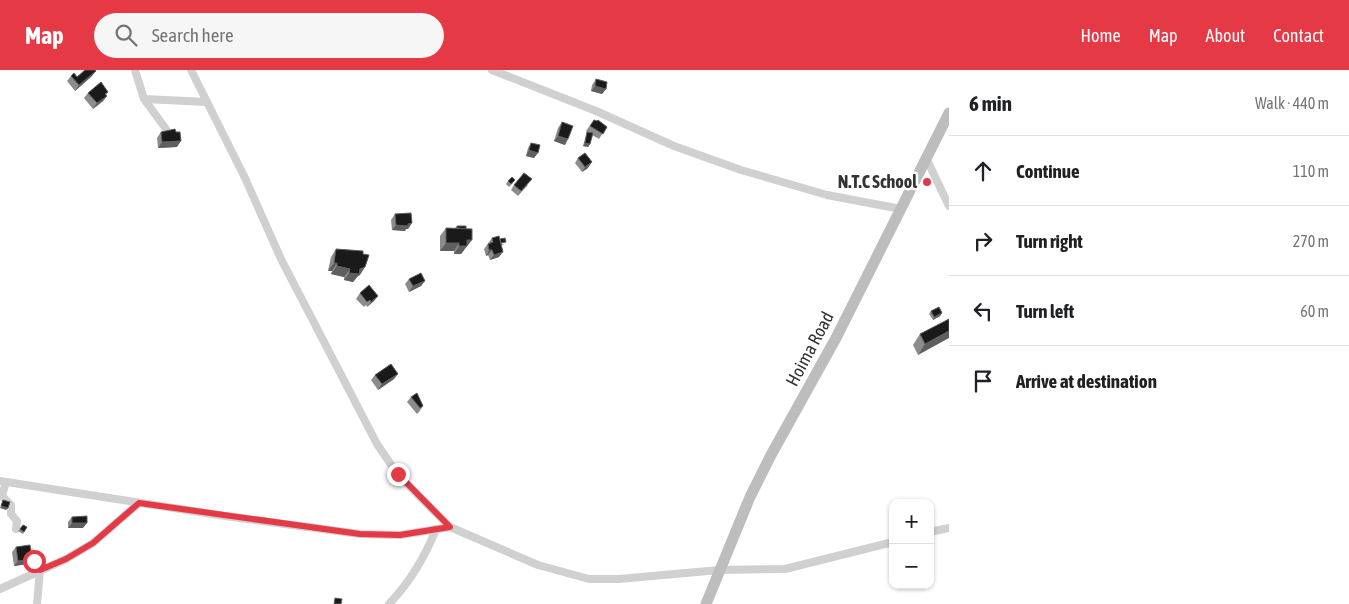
<!DOCTYPE html>
<html lang="en">
<head>
<meta charset="utf-8">
<style>
  :root { --surface:#fff; --page:#f6f6f6; --text:#202124; --muted:#757577; --line:#e0e0e0; --accent:#e63946 }
  body { margin:0; font-family:"Asap Condensed",sans-serif; background:var(--page); color:var(--text) }
  .controls { position:absolute; right:15px; bottom:15px; display:grid; overflow:hidden; border-radius:10px; box-shadow:0 1px 4px #0004 }
  .controls button { width:45px; height:45px; display:grid; place-items:center; padding:0; border:0; border-bottom:1px solid var(--line); background:var(--surface); color:var(--text); font:25px sans-serif }
  .stop { position:absolute; width:15px; height:15px; margin:-11px; border:4px solid #e63946; border-radius:50%; background:#fff }
  .stop.end { background:#e63946; border-color:#fff; box-shadow:0 1px 5px #0008 }
  .list { margin:0; padding:0; list-style:none }
  h2 { display:flex; justify-content:space-between; align-items:center; height:65px; margin:0; padding:0 20px; font-size:21px }
  h2 small { font-size:16px; font-weight:400; color:var(--muted) }
  .list li { display:grid; grid-template-columns:32px 1fr auto; gap:15px; align-items:center; box-sizing:border-box; height:70px; padding:0 20px; border-top:1px solid var(--line) }
  .list b { display:block; font-size:19px; white-space:nowrap }
  .list em { font-size:16px; font-style:normal; color:var(--muted) }
  .icon { flex:none; width:28px; height:28px; fill:none; stroke:currentColor; stroke-width:2; stroke-linecap:round; stroke-linejoin:round }
  .map { position:relative; flex:none; width:949px; height:534px; overflow:hidden }
  header { display:flex; align-items:center; gap:30px; box-sizing:border-box; height:70px; padding:0 25px; background:var(--accent); color:#fff }
  header strong { font-size:24px }
  nav { display:flex; gap:28px; margin-inline-start:auto; font-size:18px }
  .search { width:350px; height:45px; background:var(--page); display:flex; align-items:center; gap:12px; box-sizing:border-box; padding:0 18px; border-radius:28px; color:var(--muted); font-size:19px }
  main { display:flex }
  aside { flex:1; background:var(--surface) }
  .map>svg:first-child { display:block }
  .lines { fill:none; stroke-linecap:round; stroke-linejoin:round }
  .street { stroke:#d0d0d0; stroke-width:8 }
  .secondary { stroke:#bdbdbd; stroke-width:11 }
  .wall { fill:#8c8c8c }
  .shaded-wall { fill:#5f5f5f }
  .building { fill:#1a1a1a; stroke:#5f5f5f }
  .route { stroke:#e63946; stroke-width:6 }
  .poi-dot { fill:#e63946; stroke:#fff; stroke-width:2 }
  .labels { text-anchor:middle; stroke-width:5; stroke-linejoin:round; paint-order:stroke }
  .poi-label { font-size:18px; font-weight:bold; fill:#333; stroke:#fff; text-anchor:end }
  .street-label { font-size:18px; fill:#333; stroke:#fff }
</style>
</head>
<body>
<header>
<strong>Map</strong>
<div class="search"><svg class="icon" aria-label="search" viewBox="0 0 24 24"><circle cx="10" cy="10" r="6"/><path d="M15 15l6 6"/></svg>Search here</div>
<nav><a>Home</a><a>Map</a><a>About</a><a>Contact</a></nav>
</header>
<main>
<div class="map">
<svg width="949" height="534" viewBox="0 0 949 534">
  <rect width="100%" height="100%" fill="#fff"/>
  <g class="lines">
    <g class="street">
      <polyline points="135,0 144,29 207,32"/>
      <polyline points="191,0 245,108 281,189 377,374 398,405 450,457 538,495 589,509 619,509 719,500 785,499 893,472"/>
      <polyline points="492,0 596,41 674,76 741,100 827,125 901,139"/>
      <polyline points="144,29 166,59"/>
      <polyline points="926,88 949,136"/>
      <polyline points="0,411 225,446 360,464 400,465 450,457"/>
      <polyline points="6,412 2,426 11,435 11,444 17,451 16,459"/>
      <polyline points="930,462 949,458"/>
      <polyline points="31,482 36,496 40,500 37,534"/>
      <polyline points="0,519 66,489 93,473 139,433"/>
      <path d="M389,534C410,512 425,487 436,459"/>
    </g>
    <polyline class="secondary" points="706,534 750,427 771,385 836,268 949,43"/>
  </g>
  <g class="wall">
    <polygon points="71,6 77,7 92,6 75,21 67,11"/>
    <polygon points="596,9 606,19 602,24 591,21 592,15"/>
    <polygon points="108,22 106,25 107,26 103,31 93,39 84,28 88,23"/>
    <polygon points="594,50 607,57 599,69 592,65 590,74 588,77 583,76 586,65 587,62 586,61"/>
    <polygon points="562,52 565,75 554,71 558,58"/>
    <polygon points="161,62 177,77 158,78 157,68"/>
    <polygon points="531,73 534,88 526,86 528,78"/>
    <polygon points="578,88 588,98 582,102 575,93"/>
    <polygon points="508,111 513,113 509,117 506,114"/>
    <polygon points="514,115 528,115 518,126 511,120"/>
    <polygon points="395,144 408,159 406,159 405,161 392,160 391,150"/>
    <polygon points="457,156 466,178 465,178 461,184 454,184 454,181 440,181 440,166 446,158 455,158"/>
    <polygon points="492,168 504,175 501,175 499,187 490,190 488,185 486,186 484,179"/>
    <polygon points="336,179 360,205 358,206 353,212 344,210 344,207 331,204 332,201 328,201 331,187"/>
    <polygon points="409,209 421,216 409,222 405,214"/>
    <polygon points="360,223 374,231 367,237 366,235 364,237 356,229"/>
    <polygon points="931,241 942,243 940,246 933,250 929,244"/>
    <polygon points="949,249 918,285 913,275 920,264"/>
    <polygon points="375,305 394,309 378,320 371,310"/>
    <polygon points="411,327 423,336 419,342 417,344 407,332"/>
    <polygon points="72,447 83,458 68,458 68,452"/>
    <polygon points="23,455 27,457 23,464 18,461"/>
    <polygon points="16,477 28,494 14,496 12,482"/>
  </g>
  <g class="shaded-wall">
    <polygon points="96,1 92,6 75,21 79,15"/>
    <polygon points="595,16 606,19 602,24 591,21"/>
    <polygon points="107,26 103,31 93,39 97,33"/>
    <polygon points="558,66 568,69 565,75 554,71"/>
    <polygon points="181,71 177,77 158,78 162,72"/>
    <polygon points="585,73 590,74 588,77 583,76"/>
    <polygon points="529,80 538,83 534,88 526,86"/>
    <polygon points="592,92 588,98 582,102 585,97"/>
    <polygon points="412,153 408,159 406,159 405,161 392,160 396,155"/>
    <polygon points="467,170 472,170 461,184 454,184 459,176"/>
    <polygon points="446,173 459,173 454,181 440,181"/>
    <polygon points="489,180 492,180 488,185 486,186"/>
    <polygon points="503,182 499,187 490,190 494,185"/>
    <polygon points="334,193 337,193 332,201 328,201"/>
    <polygon points="337,196 350,199 344,207 331,204"/>
    <polygon points="365,197 360,205 358,206 353,212 344,210 349,203"/>
    <polygon points="425,211 421,216 409,222 413,216"/>
    <polygon points="378,226 374,231 367,237 371,232"/>
    <polygon points="942,243 940,246 933,250 934,247"/>
    <polygon points="949,261 949,268 918,285 925,274"/>
    <polygon points="398,304 394,309 378,320 382,314"/>
    <polygon points="1,436 8,438 6,440 0,438"/>
    <polygon points="72,453 87,453 83,458 68,458"/>
    <polygon points="32,489 28,494 14,496 18,491"/>
  </g>
  <g class="building">
    <polygon points="85,0 95,0 96,1 79,15 71,6 74,3 77,7"/>
    <polygon points="596,9 607,12 606,19 595,16"/>
    <polygon points="101,12 108,22 105,24 107,26 97,33 88,23"/>
    <polygon points="594,50 597,51 598,50 607,57 603,64 590,56"/>
    <polygon points="562,52 573,56 568,69 558,66"/>
    <polygon points="175,59 176,62 180,62 181,71 162,72 161,62"/>
    <polygon points="587,62 593,63 590,74 585,73"/>
    <polygon points="531,73 540,75 538,83 529,80"/>
    <polygon points="585,83 592,92 585,97 578,88"/>
    <polygon points="524,103 532,109 521,121 514,115"/>
    <polygon points="512,107 515,110 511,114 508,111"/>
    <polygon points="411,143 412,153 408,154 408,156 396,155 395,144"/>
    <polygon points="457,156 466,156 466,159 457,158"/>
    <polygon points="446,158 472,159 472,170 467,170 467,176 459,176 459,173 446,173"/>
    <polygon points="499,166 503,182 494,185 492,180 489,180 488,174 493,172 492,168"/>
    <polygon points="505,168 506,172 501,173 500,169"/>
    <polygon points="336,179 363,181 363,184 369,185 365,197 360,199 359,204 349,203 350,199 337,196 337,193 334,193"/>
    <polygon points="421,203 425,211 413,216 409,209"/>
    <polygon points="369,215 378,226 371,232 370,230 367,232 360,223"/>
    <polygon points="939,237 942,243 934,247 931,241"/>
    <polygon points="949,249 949,261 925,274 920,264"/>
    <polygon points="391,294 398,304 382,314 375,305"/>
    <polygon points="417,323 423,336 420,338 411,327"/>
    <polygon points="3,430 10,432 8,438 1,436"/>
    <polygon points="87,446 87,453 72,453 72,447"/>
    <polygon points="23,455 27,457 24,462 20,459"/>
    <polygon points="30,475 32,489 18,491 16,477"/>
    <polygon points="335,528 342,529 341,534 334,534"/>
  </g>
  <g class="lines">
    <polyline class="route" points="34,491 40,500 66,489 93,473 139,433 360,464 400,465 450,457 398,404"/>
  </g>
  <circle class="poi-dot" cx="927" cy="112" r="5"/>
  <g class="labels">
    <g class="poi-label">
      <text x="917" y="118">N.T.C School</text>
    </g>
    <g class="street-label">
      <text transform="translate(810 279) rotate(-62)" y="6">Hoima Road</text>
    </g>
  </g>
</svg>
<div class="controls">
<button>+</button>
<button>−</button>
</div>
<div class="stop" style="left:34px;top:491px"></div>
<div class="stop end" style="left:398px;top:404px"></div>
</div>
<aside>
<h2>6 min<small>Walk · 440 m</small></h2>
<ul class="list">
<li><svg class="icon" aria-label="ahead" viewBox="0 0 24 24"><path d="M12 20V5M6 11l6-6 6 6"/></svg><div><b>Continue</b></div><em>110 m</em></li>
<li><svg class="icon" aria-label="right" viewBox="0 0 24 24"><path d="M7 20v-9h11M14 6l5 5-5 5"/></svg><div><b>Turn right</b></div><em>270 m</em></li>
<li><svg class="icon" aria-label="left" viewBox="0 0 24 24"><path d="M17 20v-9H6M10 6l-5 5 5 5"/></svg><div><b>Turn left</b></div><em>60 m</em></li>
<li><svg class="icon" aria-label="arrive" viewBox="0 0 24 24"><path d="M6 21V4h12l-3 4 3 4H6"/></svg><div><b>Arrive at destination</b></div></li>
</ul>
</aside>
</main>
</body>
</html>
